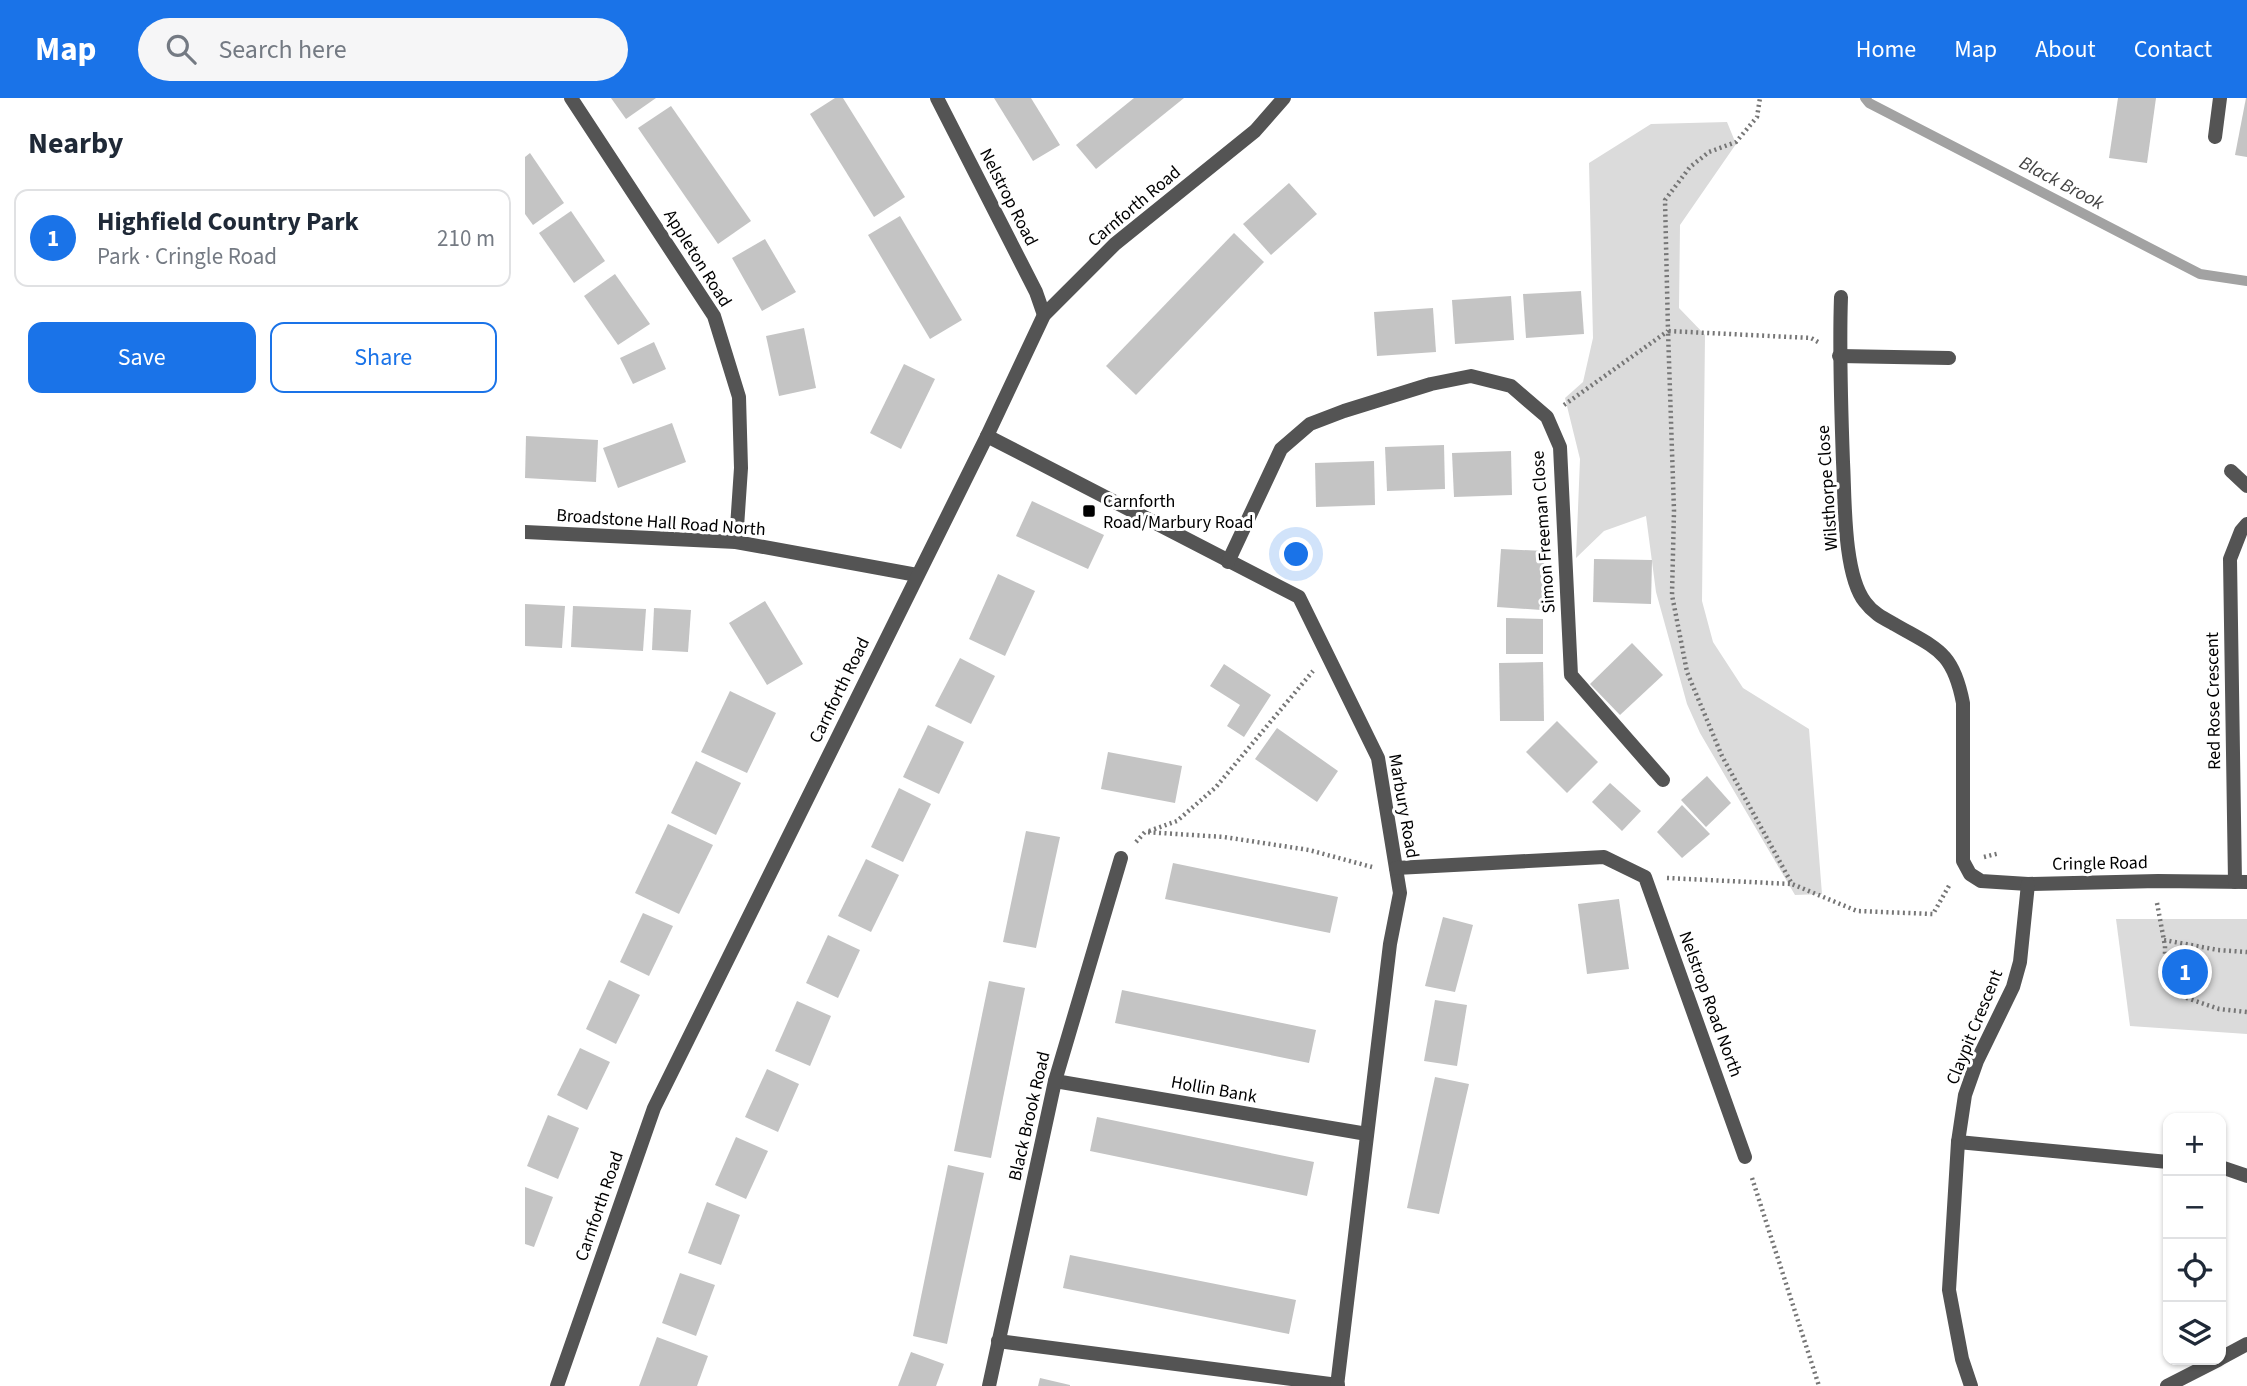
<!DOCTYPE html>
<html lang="en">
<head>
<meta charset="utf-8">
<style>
  :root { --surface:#fff; --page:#f6f6f7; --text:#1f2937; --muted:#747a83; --line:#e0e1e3; --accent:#1a73e8 }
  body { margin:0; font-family:"Source Sans 3",sans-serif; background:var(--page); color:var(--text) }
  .controls { position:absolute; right:21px; bottom:21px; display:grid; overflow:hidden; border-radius:14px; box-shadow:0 2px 5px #0004 }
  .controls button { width:63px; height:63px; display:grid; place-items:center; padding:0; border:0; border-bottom:2px solid var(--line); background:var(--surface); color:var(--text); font:35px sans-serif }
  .you { position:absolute; left:772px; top:457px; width:24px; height:24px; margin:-18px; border:5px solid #fff; border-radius:50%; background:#1a73e8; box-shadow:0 0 0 10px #1a73e833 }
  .badge { display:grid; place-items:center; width:46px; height:46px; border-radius:50%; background:var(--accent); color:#fff; font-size:23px; font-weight:700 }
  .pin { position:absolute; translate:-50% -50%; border:4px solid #fff; box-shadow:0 2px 7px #0006 }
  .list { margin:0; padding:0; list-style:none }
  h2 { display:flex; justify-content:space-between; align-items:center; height:91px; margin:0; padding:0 28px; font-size:30px }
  h2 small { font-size:23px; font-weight:400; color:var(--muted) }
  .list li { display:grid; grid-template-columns:46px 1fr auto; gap:21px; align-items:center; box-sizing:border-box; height:98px; margin:0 14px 14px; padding:0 14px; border:2px solid var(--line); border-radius:14px }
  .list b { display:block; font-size:26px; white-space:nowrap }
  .list p { margin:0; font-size:23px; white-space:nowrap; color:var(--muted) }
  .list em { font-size:23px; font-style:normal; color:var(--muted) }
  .actions { display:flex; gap:14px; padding:21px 28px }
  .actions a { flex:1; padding:16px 0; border:2px solid var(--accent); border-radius:14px; text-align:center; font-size:24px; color:var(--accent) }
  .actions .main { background:var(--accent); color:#fff }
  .icon { flex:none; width:38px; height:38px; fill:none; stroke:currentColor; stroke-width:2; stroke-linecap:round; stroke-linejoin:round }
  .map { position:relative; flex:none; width:1722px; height:1288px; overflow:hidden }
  header { display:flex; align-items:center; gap:42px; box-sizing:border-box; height:98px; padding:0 35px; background:var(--accent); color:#fff }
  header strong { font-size:33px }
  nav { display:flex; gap:38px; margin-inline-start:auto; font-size:24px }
  .search { width:490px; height:63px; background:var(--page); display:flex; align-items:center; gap:18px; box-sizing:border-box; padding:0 24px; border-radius:38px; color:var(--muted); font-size:26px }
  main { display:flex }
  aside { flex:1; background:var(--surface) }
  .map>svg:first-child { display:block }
  .green { fill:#dbdbdb }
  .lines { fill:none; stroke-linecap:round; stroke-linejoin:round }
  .stream { stroke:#a2a2a2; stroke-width:10 }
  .building { fill:#c4c4c4 }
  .path { stroke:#767676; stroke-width:4.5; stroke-dasharray:2 3.5; stroke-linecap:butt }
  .lane { stroke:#545454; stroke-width:14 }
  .street { stroke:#545454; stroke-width:14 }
  .poi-dot { fill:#000; stroke:#fff; stroke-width:2.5 }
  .labels { text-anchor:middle; stroke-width:6; stroke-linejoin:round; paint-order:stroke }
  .street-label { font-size:18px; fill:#000; stroke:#fff }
  .poi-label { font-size:18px; fill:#000; stroke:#fff; text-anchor:start }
  .water-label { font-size:19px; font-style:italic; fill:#434343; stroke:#fff }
</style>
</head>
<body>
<header>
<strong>Map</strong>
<div class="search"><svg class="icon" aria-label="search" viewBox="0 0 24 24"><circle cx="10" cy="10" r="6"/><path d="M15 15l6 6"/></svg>Search here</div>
<nav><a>Home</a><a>Map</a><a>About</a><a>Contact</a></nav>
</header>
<main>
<aside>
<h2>Nearby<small></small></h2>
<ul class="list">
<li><span class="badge">1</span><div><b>Highfield Country Park</b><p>Park · Cringle Road</p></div><em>210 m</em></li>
</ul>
<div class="actions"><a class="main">Save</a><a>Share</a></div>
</aside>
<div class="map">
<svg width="1722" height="1288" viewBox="0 0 1722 1288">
  <rect width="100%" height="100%" fill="#fff"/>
  <g class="green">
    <polygon points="1202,24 1211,46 1155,127 1154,210 1180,237 1177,503 1188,544 1218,590 1284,631 1297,796 1270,797 1175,635 1162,606 1131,494 1121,418 1079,433 1051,460 1055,361 1040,300 1058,284 1068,240 1064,65 1126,26"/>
    <polygon points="1591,821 1722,821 1722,936 1605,928"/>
  </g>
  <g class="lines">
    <polyline class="stream" points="1340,0 1344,5 1675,176 1722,183"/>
  </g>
  <g class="building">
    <polygon points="86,0 131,0 101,21"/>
    <polygon points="310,0 318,0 380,99 349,119 285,16"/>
    <polygon points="469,0 506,0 535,47 508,63"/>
    <polygon points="609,0 659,0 571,71 551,47"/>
    <polygon points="1593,0 1631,0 1622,65 1584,60"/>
    <polygon points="1721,0 1722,0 1722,59 1710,57"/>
    <polygon points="146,8 226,123 193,146 113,30"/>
    <polygon points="5,55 39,105 8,127 0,116 0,59"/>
    <polygon points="764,85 792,116 746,157 718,126"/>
    <polygon points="46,113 80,163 49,185 14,135"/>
    <polygon points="375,118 437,222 405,241 343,137"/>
    <polygon points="709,135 739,164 611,297 581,268"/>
    <polygon points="240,141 271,194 237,213 207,160"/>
    <polygon points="90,176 125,226 93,247 59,198"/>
    <polygon points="1056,193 1059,236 1001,240 998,196"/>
    <polygon points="986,198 989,242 930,246 927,202"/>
    <polygon points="908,210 911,254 852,258 849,214"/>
    <polygon points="279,230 291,290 254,298 241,238"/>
    <polygon points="129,244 141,271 108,286 95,260"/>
    <polygon points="379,266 410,281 376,351 345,335"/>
    <polygon points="147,325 161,364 93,390 78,350"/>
    <polygon points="1,338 73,342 71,384 0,380"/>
    <polygon points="919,347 920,391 862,393 860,349"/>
    <polygon points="986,353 987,397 929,399 927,355"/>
    <polygon points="849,363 850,407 791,409 790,365"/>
    <polygon points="507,403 579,437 563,471 491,438"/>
    <polygon points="976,451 1020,453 1016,512 972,509"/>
    <polygon points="1069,461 1127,462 1126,506 1068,504"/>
    <polygon points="473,476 510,493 480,558 444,541"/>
    <polygon points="240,503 278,566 242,587 204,525"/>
    <polygon points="0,506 40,508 37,550 0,548"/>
    <polygon points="48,508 121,511 118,553 46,549"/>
    <polygon points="129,510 166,512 163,554 127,552"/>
    <polygon points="981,520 1018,521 1018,556 981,556"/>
    <polygon points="1107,545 1138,577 1095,617 1065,586"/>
    <polygon points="435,560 470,578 446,626 410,608"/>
    <polygon points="1018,564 1019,623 975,623 974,565"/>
    <polygon points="699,566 746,597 719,639 702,628 715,607 685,588"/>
    <polygon points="205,593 251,615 222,675 176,654"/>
    <polygon points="1032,623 1073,664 1042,695 1001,654"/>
    <polygon points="403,627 439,644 414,696 378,679"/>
    <polygon points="752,630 813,673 792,704 730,661"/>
    <polygon points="583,654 657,668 650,705 576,691"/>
    <polygon points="171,663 216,685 191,737 146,715"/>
    <polygon points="1182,678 1206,705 1181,729 1156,702"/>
    <polygon points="1085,685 1116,713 1097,733 1067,704"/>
    <polygon points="374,690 406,706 378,764 346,749"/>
    <polygon points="1157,707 1185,736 1157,760 1132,734"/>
    <polygon points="143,726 188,747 154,816 110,795"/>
    <polygon points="501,733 535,739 511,850 478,844"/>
    <polygon points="341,761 374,777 346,834 313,818"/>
    <polygon points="648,765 813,799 805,835 640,801"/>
    <polygon points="1094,801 1104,871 1062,876 1053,806"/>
    <polygon points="118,815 148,828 124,878 95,864"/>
    <polygon points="918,819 948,827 930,894 900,888"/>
    <polygon points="303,837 335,852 313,900 281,885"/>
    <polygon points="84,882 115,897 91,946 61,931"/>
    <polygon points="464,883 500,890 466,1060 429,1053"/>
    <polygon points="597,892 791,932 784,965 590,925"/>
    <polygon points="910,902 942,907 932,968 899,963"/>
    <polygon points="272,903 306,918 285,968 250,953"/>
    <polygon points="55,950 85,964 62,1012 32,997"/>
    <polygon points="242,971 274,986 253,1034 220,1019"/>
    <polygon points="910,979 944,986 914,1116 882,1110"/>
    <polygon points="23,1017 54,1030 33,1081 2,1068"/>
    <polygon points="572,1019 789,1064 782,1098 565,1053"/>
    <polygon points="211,1039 243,1053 221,1101 190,1087"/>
    <polygon points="423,1067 459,1075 422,1246 388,1238"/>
    <polygon points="0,1089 28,1099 9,1149 0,1146"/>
    <polygon points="182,1104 215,1117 196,1167 163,1155"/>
    <polygon points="545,1157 771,1202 764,1236 538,1190"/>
    <polygon points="155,1175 190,1187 171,1238 137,1225"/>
    <polygon points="132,1239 183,1258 172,1288 114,1288"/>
    <polygon points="386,1254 419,1266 411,1288 373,1288"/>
    <polygon points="515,1280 545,1287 545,1288 513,1288"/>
  </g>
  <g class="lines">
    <g class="path">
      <polyline points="1293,244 1286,240 1143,233 1149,413 1147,497 1162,574 1197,658 1267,786 1332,813 1408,816 1425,786"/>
      <polyline points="1039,307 1143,233 1140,102 1165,69 1184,54 1211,44 1232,19 1235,0"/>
      <polyline points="624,733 652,723 691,689 788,573"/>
      <polyline points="611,744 620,734 699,739 784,752 847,769"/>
      <polyline points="1459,759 1475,755"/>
      <polyline points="1142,780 1266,786"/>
      <polyline points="1632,805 1640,848 1640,876 1656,898 1694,911 1722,914"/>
      <polyline points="1639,842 1693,852 1722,854"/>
      <polyline points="1227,1080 1294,1288"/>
    </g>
    <polyline class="lane" points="473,1243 813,1287"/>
    <g class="street">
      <polyline points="46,0 189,218 214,299 216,370 211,444"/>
      <polyline points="412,0 511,194 519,217"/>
      <polyline points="1690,39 1695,0"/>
      <path d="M1316,199C1314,255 1316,309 1318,364C1320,399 1318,476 1340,504C1348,515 1358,520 1369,526C1412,551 1428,553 1438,605V763L1445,776L1456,783L1503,786L1633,783L1722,784"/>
      <polyline points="1314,258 1424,260"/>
      <polyline points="462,338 774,499 853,660 875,795 865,846 812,1288"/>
      <polyline points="1706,373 1722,388"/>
      <polyline points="0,434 211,444 392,477"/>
      <polyline points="703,464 756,351 785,326 819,313 906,286 946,278 986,288 1022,319 1035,349 1046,577 1138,682"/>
      <polyline points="871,770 1079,759 1120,779 1220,1059"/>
      <polyline points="1710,784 1705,461 1716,433 1722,426"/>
      <polyline points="530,983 842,1036"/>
      <polyline points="1433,1044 1643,1064"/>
      <polyline points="1696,1069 1722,1078"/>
      <polyline points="1696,1260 1722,1246"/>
      <polyline points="32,1288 129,1010 462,338 519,217 590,146 730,33 759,0"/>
      <polyline points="464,1288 530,983 596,760"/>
      <polyline points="1446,1288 1437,1261 1424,1192 1433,1044 1440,997 1452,963 1488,889 1495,864 1503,786"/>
      <polyline points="1642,1288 1693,1262"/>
    </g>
  </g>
  <rect class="poi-dot" x="557" y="406" width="14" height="14" rx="3.5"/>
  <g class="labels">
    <g class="street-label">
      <text transform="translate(484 99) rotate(63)" y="6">Nelstrop Road</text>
      <text transform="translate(609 108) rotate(-40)" y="6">Carnforth Road</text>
      <text transform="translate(173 160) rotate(58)" y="6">Appleton Road</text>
      <text transform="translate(1302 390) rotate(-94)" y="6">Wilsthorpe Close</text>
      <text transform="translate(136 424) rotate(4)" y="6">Broadstone Hall Road North</text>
      <text transform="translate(1018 434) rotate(-94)" y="6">Simon Freeman Close</text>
      <text transform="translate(314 592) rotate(-64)" y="6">Carnforth Road</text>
      <text transform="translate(1688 603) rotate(-91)" y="6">Red Rose Crescent</text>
      <text transform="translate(879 708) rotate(80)" y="6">Marbury Road</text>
      <text transform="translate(1575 765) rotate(-1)" y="6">Cringle Road</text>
      <text transform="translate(1186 906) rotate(70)" y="6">Nelstrop Road North</text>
      <text transform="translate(1449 929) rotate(-68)" y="6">Claypit Crescent</text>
      <text transform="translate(689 991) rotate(10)" y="6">Hollin Bank</text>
      <text transform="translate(504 1018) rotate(-77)" y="6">Black Brook Road</text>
      <text transform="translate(74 1108) rotate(-71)" y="6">Carnforth Road</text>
    </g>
    <g class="poi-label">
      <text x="578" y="409">Carnforth<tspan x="578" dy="21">Road/Marbury Road</tspan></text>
    </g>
    <g class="water-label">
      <text transform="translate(1537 84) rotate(28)" y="7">Black Brook</text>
    </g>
  </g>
</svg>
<div class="controls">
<button>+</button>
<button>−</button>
<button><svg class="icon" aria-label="locate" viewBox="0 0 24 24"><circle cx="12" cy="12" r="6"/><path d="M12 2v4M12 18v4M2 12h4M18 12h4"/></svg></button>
<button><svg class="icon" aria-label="layers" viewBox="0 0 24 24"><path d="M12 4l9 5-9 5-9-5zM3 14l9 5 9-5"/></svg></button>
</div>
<div class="you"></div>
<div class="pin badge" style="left:1660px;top:874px">1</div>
</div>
</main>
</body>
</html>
